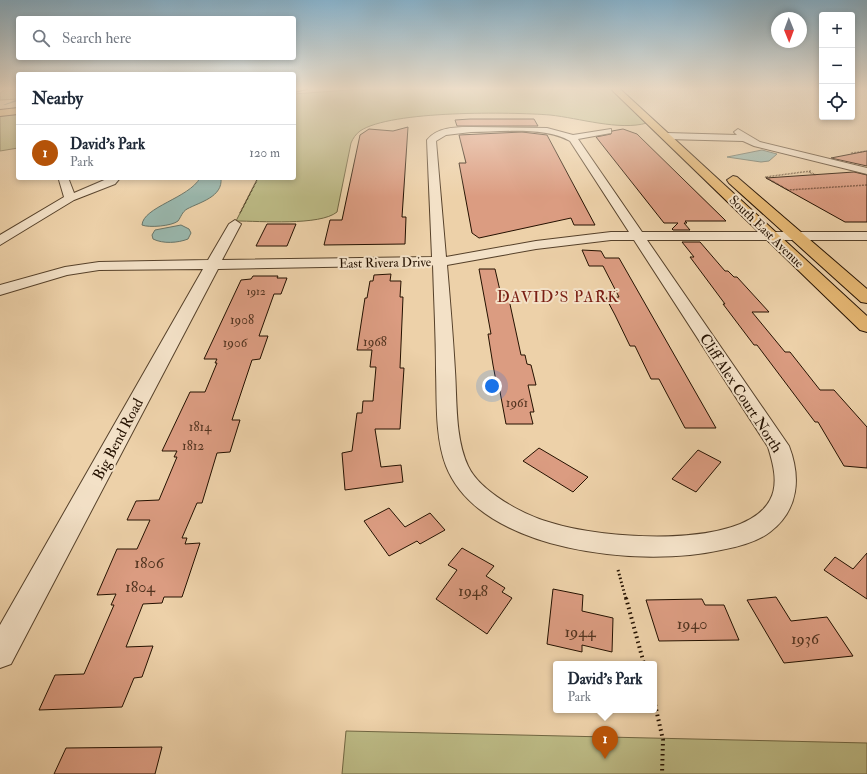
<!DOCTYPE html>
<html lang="en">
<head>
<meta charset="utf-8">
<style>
  :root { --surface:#fff; --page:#f6f6f7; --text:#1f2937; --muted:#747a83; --line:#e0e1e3; --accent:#b45309 }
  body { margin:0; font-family:"IM FELL Double Pica",serif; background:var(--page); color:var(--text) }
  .controls { position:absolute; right:12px; top:12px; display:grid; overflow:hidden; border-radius:4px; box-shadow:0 2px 6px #0003 }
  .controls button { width:36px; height:36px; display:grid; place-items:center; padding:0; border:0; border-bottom:1px solid var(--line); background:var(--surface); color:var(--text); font:20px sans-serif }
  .compass { position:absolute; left:771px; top:12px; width:36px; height:36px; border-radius:50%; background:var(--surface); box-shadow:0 2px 6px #0003; rotate:179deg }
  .you { position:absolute; left:492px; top:386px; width:14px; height:14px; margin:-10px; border:3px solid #fff; border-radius:50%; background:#1a73e8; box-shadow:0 0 0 6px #1a73e833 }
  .badge { display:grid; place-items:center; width:26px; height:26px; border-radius:50%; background:var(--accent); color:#fff; font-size:13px; font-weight:700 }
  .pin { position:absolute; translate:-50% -33px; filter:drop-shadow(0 1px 2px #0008) }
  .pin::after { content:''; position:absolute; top:21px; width:14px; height:12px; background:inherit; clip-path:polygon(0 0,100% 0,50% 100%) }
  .popup { position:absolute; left:553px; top:661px; width:104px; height:52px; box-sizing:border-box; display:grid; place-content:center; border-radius:4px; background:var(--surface); filter:drop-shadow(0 1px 3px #0005); font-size:13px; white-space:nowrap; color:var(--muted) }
  .popup b { font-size:15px; color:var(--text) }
  .popup::after { content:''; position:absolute; left:50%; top:100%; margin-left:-8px; border:8px solid transparent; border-top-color:var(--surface) }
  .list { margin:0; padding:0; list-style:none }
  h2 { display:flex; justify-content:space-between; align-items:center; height:52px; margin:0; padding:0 16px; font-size:17px }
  h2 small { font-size:13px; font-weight:400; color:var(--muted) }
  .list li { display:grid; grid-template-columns:26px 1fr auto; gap:12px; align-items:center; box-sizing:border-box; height:56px; padding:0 16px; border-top:1px solid var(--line) }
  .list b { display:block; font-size:15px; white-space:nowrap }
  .list p { margin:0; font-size:13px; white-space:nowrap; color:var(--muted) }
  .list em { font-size:13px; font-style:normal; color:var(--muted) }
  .icon { flex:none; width:22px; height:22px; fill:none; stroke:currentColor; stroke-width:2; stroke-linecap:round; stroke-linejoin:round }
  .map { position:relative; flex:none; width:867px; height:774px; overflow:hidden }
  .search { position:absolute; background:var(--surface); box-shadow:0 2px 6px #0003; left:16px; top:16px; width:280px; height:44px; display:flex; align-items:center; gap:10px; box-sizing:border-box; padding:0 14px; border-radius:4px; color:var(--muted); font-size:15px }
  .panel { position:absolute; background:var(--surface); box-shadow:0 2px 6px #0003; left:16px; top:72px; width:280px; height:108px; border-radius:4px }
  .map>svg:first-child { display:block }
  .green { fill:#bcba85; stroke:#706642 }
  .water { fill:#99b7ad; stroke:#6a7568 }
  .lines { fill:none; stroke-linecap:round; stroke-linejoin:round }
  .stream { fill:#6a7568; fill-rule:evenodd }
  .building { fill:#db9c81; stroke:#241100 }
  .minor-casing { stroke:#56412a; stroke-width:2 }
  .major-casing { stroke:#241100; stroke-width:2 }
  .path-far2 { stroke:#241100; stroke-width:1.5; stroke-dasharray:0.5 1; stroke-linecap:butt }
  .path-far1 { stroke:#241100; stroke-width:3; stroke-dasharray:1.5 2.5; stroke-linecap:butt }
  .path { stroke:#241100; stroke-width:4; stroke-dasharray:1.5 3.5; stroke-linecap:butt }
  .minor { fill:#f3e1c7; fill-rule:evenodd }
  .major { fill:#e6b874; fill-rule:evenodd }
  .labels { text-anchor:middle; stroke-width:4; stroke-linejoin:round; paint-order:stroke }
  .far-number-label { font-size:11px; fill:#523420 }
  .far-street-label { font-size:13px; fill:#241100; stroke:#f3e1c7 }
  .number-label { font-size:13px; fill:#523420 }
  .street-label { font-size:15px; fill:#241100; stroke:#f3e1c7 }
  .neighbourhood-label { font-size:16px; letter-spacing:1px; fill:#7a1f14; stroke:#f3e1c7 }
  .near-number-label { font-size:16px; fill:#523420 }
</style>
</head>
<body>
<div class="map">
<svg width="867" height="774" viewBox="0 0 867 774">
  <rect width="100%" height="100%" fill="#edd1a9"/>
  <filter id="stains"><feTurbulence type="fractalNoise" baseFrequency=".005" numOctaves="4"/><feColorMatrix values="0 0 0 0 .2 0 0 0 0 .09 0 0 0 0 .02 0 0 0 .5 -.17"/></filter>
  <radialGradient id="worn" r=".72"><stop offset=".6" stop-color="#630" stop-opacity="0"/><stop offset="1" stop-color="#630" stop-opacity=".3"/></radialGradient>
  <g class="green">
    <polygon points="7,89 18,89 18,99 0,100 0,93"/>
    <path d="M362,89H610L647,123C619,131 579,118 550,115C512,112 391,110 360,131C356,134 353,138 351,143L337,212C320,226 260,221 236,221L258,178H294V94Z"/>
    <polygon points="18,114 18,148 0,151 0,116"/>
    <polygon points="346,731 867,743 867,774 342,774"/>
  </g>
  <g class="water">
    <polygon points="762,150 777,154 769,161 761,162 727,157"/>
    <path d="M200,178H221C223,197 200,202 187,209C182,212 181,217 178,221C172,226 149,228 142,225C143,207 189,198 200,178Z"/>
    <path d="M181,225L189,229L191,233L188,239C178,243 163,244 153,239L152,235L155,230Z"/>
  </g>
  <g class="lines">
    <polygon class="stream" points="18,99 18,101 5,105 3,105"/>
  </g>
  <g class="building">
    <polygon points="470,119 534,119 538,126 457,126 455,120"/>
    <polygon points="408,127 402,217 406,217 405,244 324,245 330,220 342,220 360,135 369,129 393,131"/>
    <polygon points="623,129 637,134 726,221 685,221 687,223 684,223 690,230 673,230 672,229 678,223 664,223 596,137 611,134 612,131"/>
    <polygon points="522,132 547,135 595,225 574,225 571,218 479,238 472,233 459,163 466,163 459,135"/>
    <polygon points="867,151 867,166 831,158"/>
    <polygon points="854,172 867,175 867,222 845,222 766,178"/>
    <polygon points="267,224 296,224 287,246 256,246"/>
    <polygon points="682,242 700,242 725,271 728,271 734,277 737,277 769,312 752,312 785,352 790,352 820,390 834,390 867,427 867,468 844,466 818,422 815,422 757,345 754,345 723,304 725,304 690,257 694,257"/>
    <polygon points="582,250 601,251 605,258 619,258 716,428 685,428 659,379 651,379 635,346 630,346 615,315 606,298 619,297 603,266 589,266"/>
    <polygon points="479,269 495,269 501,295 508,295 521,355 525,355 527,364 531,365 536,385 528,385 534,412 530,412 533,424 506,424 498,381 496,381 493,365 488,334 491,334"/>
    <polygon points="391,274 390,281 401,281 400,297 403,297 400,368 404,368 400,429 375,429 381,467 401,465 403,482 345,490 342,453 352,451 357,413 362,413 363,401 373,401 376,367 370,367 372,350 357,350 365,298 367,298 370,281 373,281 374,275"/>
    <polygon points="253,276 278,276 277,278 287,278 281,294 274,294 259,336 268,336 260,359 252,360 232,420 240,420 230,452 217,453 202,503 197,503 182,538 187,538 185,544 200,543 182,597 164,597 162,603 143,604 126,647 153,646 142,677 134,678 122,707 39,710 55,675 84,674 114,605 111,605 116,594 97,595 117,549 137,549 150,520 127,520 136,501 159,500 177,457 174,457 177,451 162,451 190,392 205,392 217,363 215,363 217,359 204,359 241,280 251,279"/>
    <polygon points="539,448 588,477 573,492 523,461"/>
    <polygon points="698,450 721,462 696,492 672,479"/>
    <polygon points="389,508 405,527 430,513 445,530 420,544 417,541 389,556 364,521"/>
    <polygon points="462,548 494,566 486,576 505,588 502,592 512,598 487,634 436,599 457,570 448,565"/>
    <polygon points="867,553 867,599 824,570 835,557 853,569"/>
    <polygon points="553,589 583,595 582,611 613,618 612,652 582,645 582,652 547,644"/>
    <polygon points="776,597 791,621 827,617 853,656 784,663 747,600"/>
    <polygon points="702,599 705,605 724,605 739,640 659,641 646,600"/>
    <polygon points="162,747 155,774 54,774 66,748"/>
  </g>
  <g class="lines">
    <g class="minor-casing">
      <g id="minor">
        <path d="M471,127L547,128L573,135L611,129V133L578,139L642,232H867V240H647L789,446C801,477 799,510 770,532C757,542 737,547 721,550C643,568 480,553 446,466C435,437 437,401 436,371C436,336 434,301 433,265L218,269L11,664L0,668V625L203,269L99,270L67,275L0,295V285L65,267L99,262L208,260L229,224L235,220L241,224L222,260L432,257L427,140C437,127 456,127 471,127ZM471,132C500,132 544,126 570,141L629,232H611L536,241L446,257L436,141L446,135ZM611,240H634L768,447C773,463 779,484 770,500C743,551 598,538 552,523C525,516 480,492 468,466C455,438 457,401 455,371C453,336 450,300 447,265L536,249Z"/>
        <polygon points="738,129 760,142 867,168 867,174 754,146 743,141 667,139 663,136 667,133 737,135 734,132"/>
        <polygon points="60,178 71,178 69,180 74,193 109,178 120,178 115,184 74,200 0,245 0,235 64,197 59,180"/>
      </g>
    </g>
    <g class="major-casing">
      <g id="major">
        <polygon points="294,89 307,89 294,92"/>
        <polygon points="611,89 620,89 867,316 867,332 860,330"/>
        <polygon points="18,108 18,114 0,116 0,110"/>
        <polygon points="733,176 737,177 867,289 867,303 861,302 729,183 727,180"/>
      </g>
    </g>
    <g class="path-far2">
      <polyline points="851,153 867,151"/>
      <polyline points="811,171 765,177 788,190 867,185"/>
      <polyline points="809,172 816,175"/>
      <polyline points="240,213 258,178"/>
    </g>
    <polyline class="path-far1" points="618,570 626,599"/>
    <g class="path">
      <polyline points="626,598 644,664"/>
      <polyline points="654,700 663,740 662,774"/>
    </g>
    <use href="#minor" class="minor"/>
    <use href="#major" class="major"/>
  </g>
  <linearGradient id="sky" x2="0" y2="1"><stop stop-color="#88b5d0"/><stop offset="0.45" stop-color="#f7ead8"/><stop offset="1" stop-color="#f7ead8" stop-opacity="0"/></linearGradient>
  <rect width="867" height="197" fill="url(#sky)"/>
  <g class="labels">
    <g class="far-number-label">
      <text x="256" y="295">1912</text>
    </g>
    <g class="far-street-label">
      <text transform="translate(767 231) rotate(44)" y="5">South East Avenue</text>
      <text transform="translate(385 262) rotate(-1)" y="5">East Rivera Drive</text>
    </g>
    <g class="number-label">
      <text x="242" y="324">1908</text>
      <text x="375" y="346">1968</text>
      <text x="235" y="347">1906</text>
      <text x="517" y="407">1961</text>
      <text x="200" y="431">1814</text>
      <text x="193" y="450">1812</text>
    </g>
    <g class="street-label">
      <text transform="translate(741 393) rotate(57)" y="5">Cliff Alex Court North</text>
      <text transform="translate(118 439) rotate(-62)" y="5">Big Bend Road</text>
    </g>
    <g class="neighbourhood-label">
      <text x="558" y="302">DAVID'S PARK</text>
    </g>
    <g class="near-number-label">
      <text x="149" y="568">1806</text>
      <text x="140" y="592">1804</text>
      <text x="473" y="596">1948</text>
      <text x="692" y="629">1940</text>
      <text x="580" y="637">1944</text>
      <text x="805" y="644">1936</text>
    </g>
  </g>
  <rect width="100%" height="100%" filter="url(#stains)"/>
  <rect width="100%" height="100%" fill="url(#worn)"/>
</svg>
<div class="controls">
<button>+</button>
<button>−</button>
<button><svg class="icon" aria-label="locate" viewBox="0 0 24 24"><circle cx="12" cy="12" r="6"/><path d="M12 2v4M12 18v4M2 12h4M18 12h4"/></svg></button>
</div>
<svg class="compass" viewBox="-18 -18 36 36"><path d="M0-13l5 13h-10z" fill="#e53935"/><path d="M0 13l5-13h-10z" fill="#747a83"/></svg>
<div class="you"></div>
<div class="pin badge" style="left:605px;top:759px">1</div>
<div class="popup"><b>David's Park</b>Park</div>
<div class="search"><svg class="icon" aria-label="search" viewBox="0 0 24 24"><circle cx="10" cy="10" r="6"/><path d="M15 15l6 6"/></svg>Search here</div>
<section class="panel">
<h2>Nearby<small></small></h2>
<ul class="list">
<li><span class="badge">1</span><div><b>David's Park</b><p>Park</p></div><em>120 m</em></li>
</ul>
</section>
</div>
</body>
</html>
